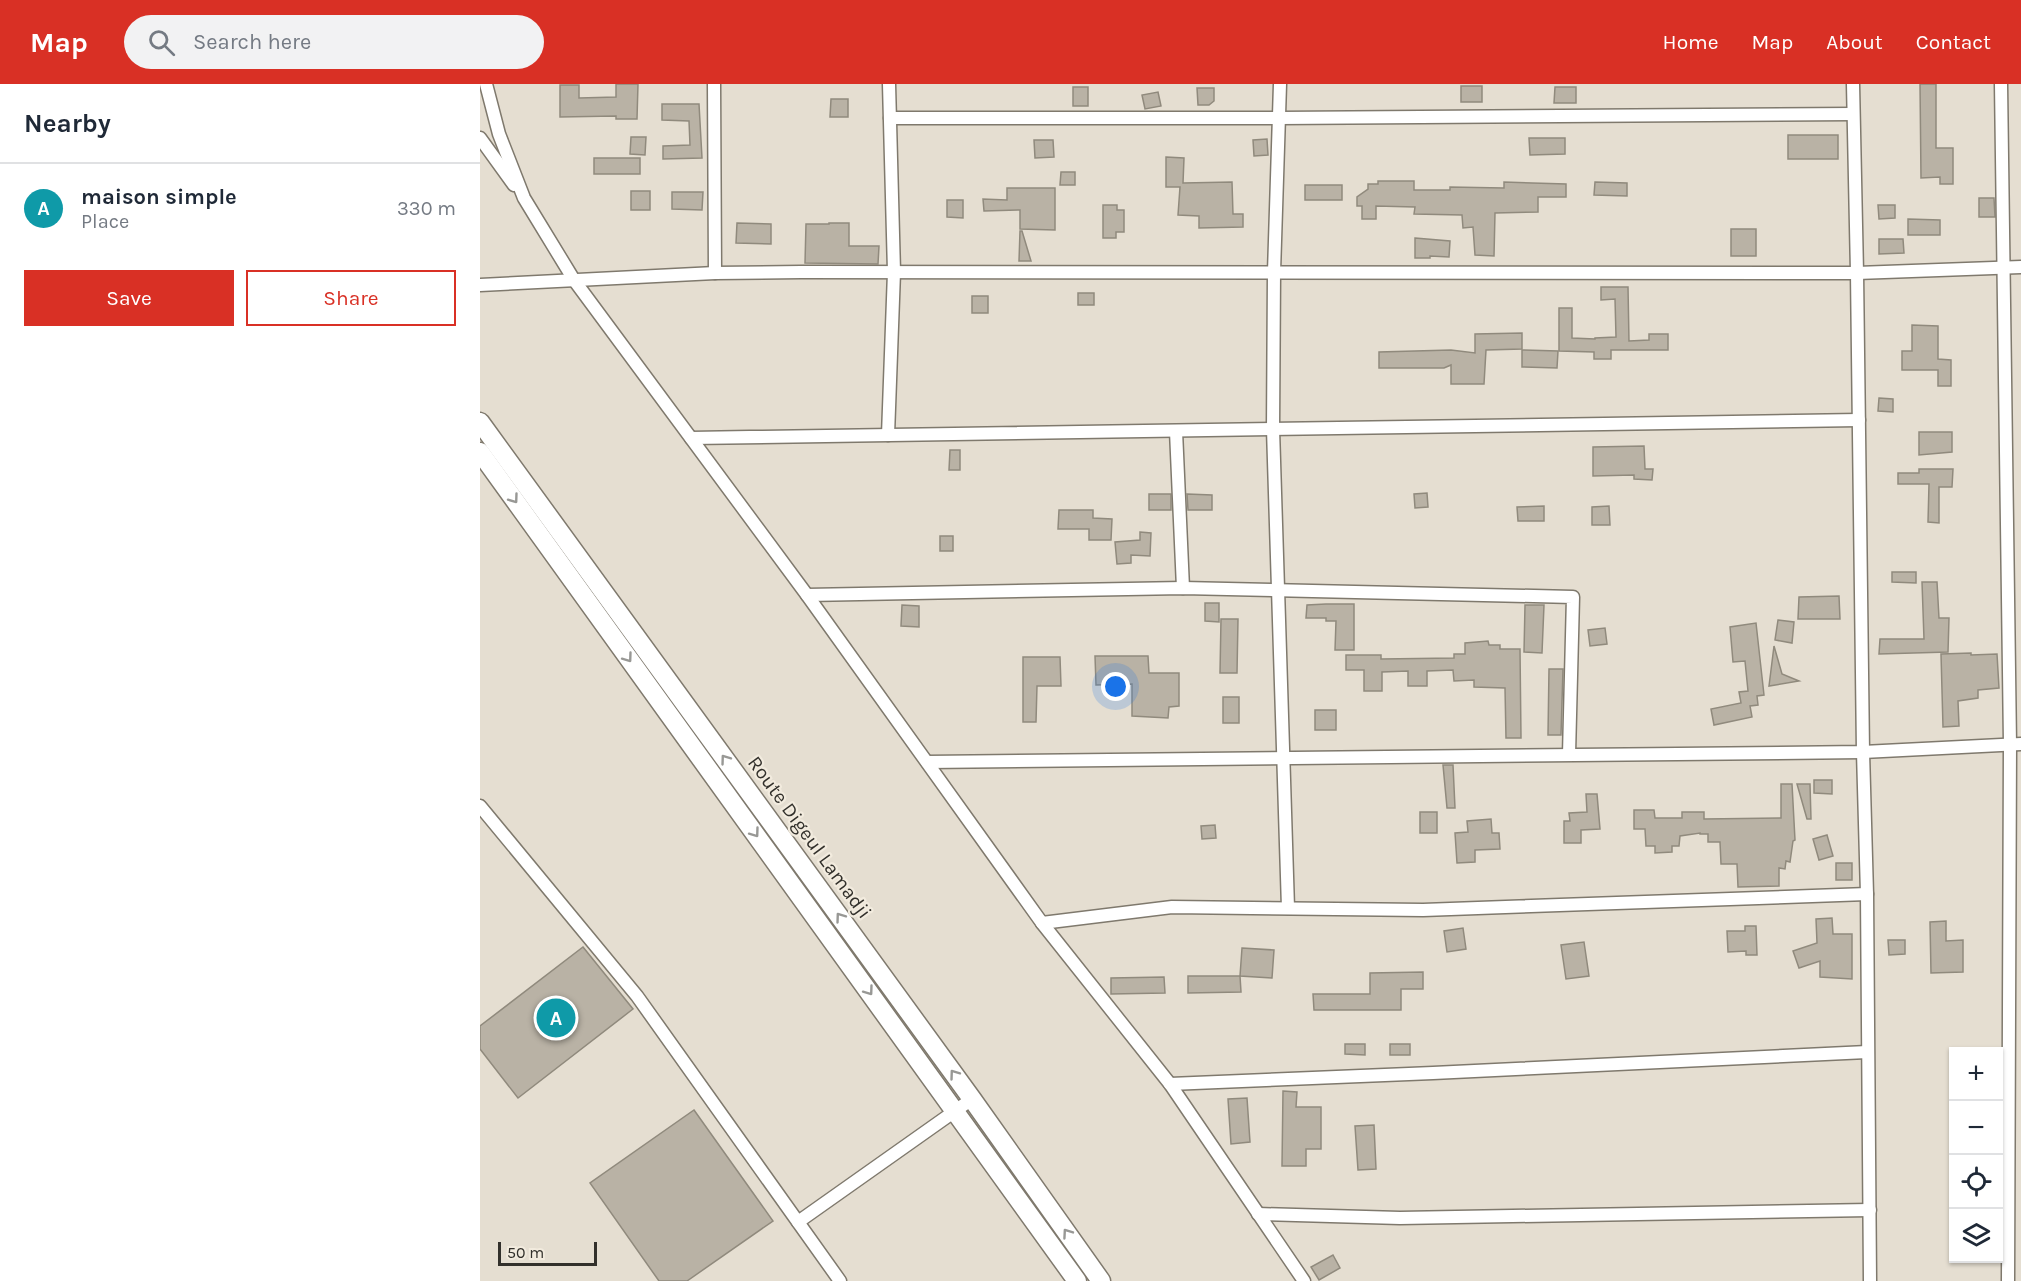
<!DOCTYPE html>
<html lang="en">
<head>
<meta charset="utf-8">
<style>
  :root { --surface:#fff; --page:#f2f2f3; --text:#1f2937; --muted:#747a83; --line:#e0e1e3; --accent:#d93025 }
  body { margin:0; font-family:Karla,sans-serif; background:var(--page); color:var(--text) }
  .controls { position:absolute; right:18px; bottom:18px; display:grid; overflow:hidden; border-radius:0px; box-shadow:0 2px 4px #0004 }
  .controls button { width:54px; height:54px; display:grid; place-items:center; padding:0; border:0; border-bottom:2px solid var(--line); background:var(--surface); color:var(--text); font:30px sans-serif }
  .scale { position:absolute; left:18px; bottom:15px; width:99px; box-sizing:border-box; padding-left:6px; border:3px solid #32302b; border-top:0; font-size:16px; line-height:21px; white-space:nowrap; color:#32302b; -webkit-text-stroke:4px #f2ebde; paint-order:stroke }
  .you { position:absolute; left:636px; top:603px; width:21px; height:21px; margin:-15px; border:4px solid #fff; border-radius:50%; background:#1a73e8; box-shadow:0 0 0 9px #1a73e833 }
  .badge { display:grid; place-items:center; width:39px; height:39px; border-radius:50%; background:var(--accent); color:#fff; font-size:20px; font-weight:700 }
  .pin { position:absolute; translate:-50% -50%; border:3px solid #fff; box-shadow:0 2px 6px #0006 }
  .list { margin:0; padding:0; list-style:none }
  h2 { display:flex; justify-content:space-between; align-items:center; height:78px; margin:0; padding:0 24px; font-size:26px }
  h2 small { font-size:20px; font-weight:400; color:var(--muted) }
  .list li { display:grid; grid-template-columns:39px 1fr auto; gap:18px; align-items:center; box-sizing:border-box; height:90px; padding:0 24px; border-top:2px solid var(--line) }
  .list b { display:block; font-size:22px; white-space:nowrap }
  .list p { margin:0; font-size:20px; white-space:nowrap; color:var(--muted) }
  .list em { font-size:20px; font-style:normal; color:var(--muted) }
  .actions { display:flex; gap:12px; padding:18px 24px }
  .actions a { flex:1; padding:14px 0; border:2px solid var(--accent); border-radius:0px; text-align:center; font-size:21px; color:var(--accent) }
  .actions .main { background:var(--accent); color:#fff }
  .icon { flex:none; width:33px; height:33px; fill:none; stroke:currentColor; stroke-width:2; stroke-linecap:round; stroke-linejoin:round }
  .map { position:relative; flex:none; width:1541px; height:1197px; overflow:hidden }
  header { display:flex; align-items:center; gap:36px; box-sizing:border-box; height:84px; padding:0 30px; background:var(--accent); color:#fff }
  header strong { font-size:28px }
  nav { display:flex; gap:33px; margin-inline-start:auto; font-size:21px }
  .search { width:420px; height:54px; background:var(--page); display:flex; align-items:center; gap:15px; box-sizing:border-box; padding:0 21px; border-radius:33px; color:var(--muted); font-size:22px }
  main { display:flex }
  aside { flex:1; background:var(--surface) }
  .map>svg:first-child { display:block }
  .building { fill:#b9b2a5; stroke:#908a7d; stroke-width:1.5 }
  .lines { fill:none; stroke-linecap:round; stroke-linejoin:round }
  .minor-casing { stroke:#7f796d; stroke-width:15 }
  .secondary-casing { stroke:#7f796d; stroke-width:21 }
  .minor { stroke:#fff; stroke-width:12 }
  .secondary { stroke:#fff; stroke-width:18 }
  .oneway { stroke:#989895 }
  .labels { text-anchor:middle; stroke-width:4.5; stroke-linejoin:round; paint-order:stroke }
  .street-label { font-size:20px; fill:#32302b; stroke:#f2ebde }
</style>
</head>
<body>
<header>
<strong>Map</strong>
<div class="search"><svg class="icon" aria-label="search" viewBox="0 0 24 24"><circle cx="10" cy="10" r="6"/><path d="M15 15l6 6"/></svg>Search here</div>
<nav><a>Home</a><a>Map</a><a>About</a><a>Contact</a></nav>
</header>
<main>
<aside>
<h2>Nearby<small></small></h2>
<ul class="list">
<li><span class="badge" style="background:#0f9aa8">A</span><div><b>maison simple</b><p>Place</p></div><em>330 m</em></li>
</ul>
<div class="actions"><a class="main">Save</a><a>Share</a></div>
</aside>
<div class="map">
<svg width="1541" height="1197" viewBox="0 0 1541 1197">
  <rect width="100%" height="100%" fill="#e5ded1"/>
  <g class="building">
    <polygon points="136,0 158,0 157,35 136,35 136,32 80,33 80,1 99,1 99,14 136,13"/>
    <polygon points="1440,0 1456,0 1456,64 1473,64 1473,100 1460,100 1460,93 1441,94"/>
    <rect x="981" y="2" width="21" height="16"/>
    <rect x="593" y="3" width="15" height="19"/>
    <polygon points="1075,3 1096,3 1096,19 1074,19"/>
    <polygon points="717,4 734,4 734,17 729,21 718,21"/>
    <polygon points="678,8 681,22 665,25 662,11"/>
    <polygon points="351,15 368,15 368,33 350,33"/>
    <polygon points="182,20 219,20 222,74 183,75 183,62 210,61 209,37 182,36"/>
    <rect x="1308" y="51" width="50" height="24"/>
    <polygon points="151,53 166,53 165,71 150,70"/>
    <polygon points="1049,54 1085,54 1085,70 1050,71"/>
    <polygon points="787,55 788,71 774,72 773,56"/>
    <polygon points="554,56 573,56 574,73 555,74"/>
    <polygon points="686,73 704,74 703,99 752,98 753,130 763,130 763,143 719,144 719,132 698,131 700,103 686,103"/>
    <rect x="114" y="74" width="46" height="16"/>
    <polygon points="581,88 595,88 595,101 580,101"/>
    <polygon points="898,97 934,97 934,106 970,106 970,103 1024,104 1024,98 1086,100 1086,113 1058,113 1058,128 1015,129 1014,172 995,171 993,143 983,144 982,131 934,130 935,123 896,122 896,135 882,135 882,122 877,122 877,113 888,105 888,100 898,100"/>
    <polygon points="1115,98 1147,99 1147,112 1114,111"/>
    <rect x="825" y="101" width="37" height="15"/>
    <polygon points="527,104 575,104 575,146 540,145 540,126 504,127 503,115 527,116"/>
    <rect x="151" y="107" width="19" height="19"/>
    <polygon points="192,108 223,108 222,126 192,125"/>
    <polygon points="1499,114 1514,114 1515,133 1499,133"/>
    <polygon points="467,116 483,116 483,134 467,133"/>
    <polygon points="623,121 637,121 637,126 644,126 644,148 636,148 636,154 623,154"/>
    <polygon points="1398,121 1415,121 1415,134 1399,135"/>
    <polygon points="1428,135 1460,136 1460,151 1428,151"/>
    <polygon points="257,139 291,140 291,160 256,159"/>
    <polygon points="349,139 369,139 369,162 399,162 398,180 325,179 326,140 349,140"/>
    <rect x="1251" y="145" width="25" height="27"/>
    <polygon points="540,147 542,147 551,177 539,177"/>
    <polygon points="935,154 970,157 969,173 950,172 950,174 935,174"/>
    <polygon points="1399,155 1423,155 1424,169 1399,170"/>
    <polygon points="1121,203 1148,203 1149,257 1169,256 1169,250 1188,250 1188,266 1131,266 1131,275 1114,275 1114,268 1079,267 1079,224 1092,224 1092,254 1115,255 1115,254 1136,253 1135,215 1121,216"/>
    <rect x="598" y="209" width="16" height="12"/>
    <rect x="492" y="212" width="16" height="17"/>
    <polygon points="1432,241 1458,242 1458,275 1471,276 1471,302 1458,302 1458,286 1422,286 1422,267 1432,267"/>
    <polygon points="1042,249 1042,265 1006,266 1004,300 971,300 971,281 964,284 899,284 899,268 971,266 995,269 995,250"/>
    <polygon points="1042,266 1078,267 1077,284 1042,283"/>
    <polygon points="1399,314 1413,315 1413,328 1398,327"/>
    <polygon points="1439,348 1472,348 1472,368 1439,371"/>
    <polygon points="1164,362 1165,385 1173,385 1172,396 1154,395 1154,391 1113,392 1113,363"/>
    <polygon points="470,366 480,366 480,386 469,386"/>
    <polygon points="1439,385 1473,385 1472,403 1459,403 1459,439 1448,438 1449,400 1418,400 1418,389 1439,389"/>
    <polygon points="947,409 948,423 935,424 934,410"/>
    <rect x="669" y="410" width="22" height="16"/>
    <polygon points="707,410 732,411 732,426 708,426"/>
    <polygon points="1064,422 1064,437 1038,437 1037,423"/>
    <polygon points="1129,422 1130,441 1112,441 1112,423"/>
    <polygon points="579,426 613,426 613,434 632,435 631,456 609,456 609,445 578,445"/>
    <polygon points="660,448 671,449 670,472 651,471 651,479 637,480 635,458 660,456"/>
    <rect x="460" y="452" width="13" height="15"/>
    <polygon points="1412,488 1436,488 1436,499 1412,498"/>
    <polygon points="1442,498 1457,498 1459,534 1469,534 1468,568 1399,570 1400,555 1444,555"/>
    <polygon points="1359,512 1360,535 1318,535 1319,513"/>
    <polygon points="725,519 739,519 739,538 725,537"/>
    <polygon points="846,520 874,520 874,566 855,566 856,537 846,537 846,534 826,534 827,521"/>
    <polygon points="422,521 439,522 439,543 421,542"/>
    <polygon points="1045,521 1064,521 1062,569 1044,568"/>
    <polygon points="741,535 758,535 757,589 740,589"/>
    <polygon points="1298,536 1314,538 1312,559 1295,556"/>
    <polygon points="1276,539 1284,611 1277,612 1278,621 1270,622 1272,633 1234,641 1231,625 1261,619 1259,608 1268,607 1265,577 1253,578 1250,543"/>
    <polygon points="1125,544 1127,560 1110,562 1108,546"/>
    <polygon points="1008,557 1009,561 1020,561 1020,565 1040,565 1041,654 1026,654 1025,604 994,603 994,596 974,597 973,586 947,587 947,602 928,602 928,587 902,588 902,607 884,607 884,586 866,586 866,571 901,571 901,575 974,574 974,570 985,570 985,559"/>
    <polygon points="1294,562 1302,590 1319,597 1289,602"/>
    <polygon points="1491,569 1491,571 1517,570 1519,604 1498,606 1498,614 1478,617 1479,642 1463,643 1461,570"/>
    <polygon points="615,572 668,572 669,589 699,589 699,622 689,623 688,634 652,632 652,600 616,601"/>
    <polygon points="543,573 580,573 581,602 557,602 556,638 543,638"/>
    <polygon points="1069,585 1083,585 1081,651 1068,651"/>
    <rect x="743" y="613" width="16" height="26"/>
    <rect x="835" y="626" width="21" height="20"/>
    <polygon points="963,681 973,681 975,724 967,724"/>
    <polygon points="1334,696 1352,696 1352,710 1334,709"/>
    <polygon points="1301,700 1312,700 1315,756 1313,757 1310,778 1306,777 1305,785 1299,784 1299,802 1258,803 1257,780 1241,780 1240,758 1228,758 1228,750 1220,750 1220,749 1200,752 1199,762 1192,762 1192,768 1175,769 1175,762 1166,762 1165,745 1154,745 1154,726 1174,726 1175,734 1202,734 1202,728 1224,728 1224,735 1301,734"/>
    <polygon points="1317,700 1330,700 1331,735 1327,735"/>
    <polygon points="1106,710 1117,710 1120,745 1101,746 1101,759 1084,759 1084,737 1090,737 1089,729 1107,728"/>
    <rect x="940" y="728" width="17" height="21"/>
    <polygon points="1011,735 1012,749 1019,749 1020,765 995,766 995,778 977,779 975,749 988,748 987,737"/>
    <polygon points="735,741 736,754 722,755 721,742"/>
    <polygon points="1347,751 1353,772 1339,776 1333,755"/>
    <rect x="1356" y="779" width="16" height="17"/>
    <polygon points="1352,834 1353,850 1372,850 1372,895 1340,893 1340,877 1319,884 1313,867 1337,859 1336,835"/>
    <polygon points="1466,837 1466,857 1483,856 1483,888 1451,889 1450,838"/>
    <polygon points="1265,842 1276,842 1277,871 1266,871 1266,867 1248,868 1247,847 1265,847"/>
    <polygon points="983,844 986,865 967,868 964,847"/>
    <polygon points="1408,856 1425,856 1425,870 1409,871"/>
    <polygon points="1104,858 1109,892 1086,895 1081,861"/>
    <polygon points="103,863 153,925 38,1014 0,965 0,942"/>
    <polygon points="762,864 794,866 792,894 760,892"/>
    <polygon points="943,888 943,905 921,905 921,926 834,926 833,910 890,910 890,889"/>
    <polygon points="708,892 760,892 761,908 708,909"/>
    <polygon points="684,893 685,909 631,910 631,894"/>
    <polygon points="865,960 885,960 885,971 865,970"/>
    <rect x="910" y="960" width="20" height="11"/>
    <polygon points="803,1007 817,1008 816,1023 841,1023 841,1065 826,1065 826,1082 802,1082"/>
    <polygon points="767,1014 770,1058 751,1060 748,1015"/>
    <polygon points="214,1026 293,1137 207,1197 179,1197 110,1099"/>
    <polygon points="894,1041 896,1085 878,1086 875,1042"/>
    <polygon points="853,1171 860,1184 839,1196 831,1183"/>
  </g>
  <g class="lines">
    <g class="minor-casing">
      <g id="minor">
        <polyline points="6,0 19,50 44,114 94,196 327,511 562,839 690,1000 824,1197"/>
        <polyline points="234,0 235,189"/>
        <polyline points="800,0 794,188 793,345 808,824"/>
        <polyline points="1373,0 1377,189 1383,668 1387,810 1390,1197"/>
        <polyline points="1521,0 1530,660 1528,1197"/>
        <polyline points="410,34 800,34 1373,30"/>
        <polyline points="0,54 34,101"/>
        <polyline points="0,201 235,189 321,188 1377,189 1541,183"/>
        <polyline points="696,347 703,504"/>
        <polyline points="408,351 414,188 409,0"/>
        <polyline points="211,354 1379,336"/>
        <polyline points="327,511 703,504 1093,513 1089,670"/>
        <polyline points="447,678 1383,668 1541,660"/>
        <polyline points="0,722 157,912 360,1197"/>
        <polyline points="562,839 692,823 943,826 1387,810"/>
        <polyline points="690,1000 953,989 1387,968"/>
        <polyline points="778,1130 920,1134 1390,1126"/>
        <polyline points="318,1138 492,1015"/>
      </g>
    </g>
    <g class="secondary-casing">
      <g id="secondary">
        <polyline points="0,338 492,1015 621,1197"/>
        <polyline points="0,368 597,1197"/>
      </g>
    </g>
    <use href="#minor" class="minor"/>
    <use href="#secondary" class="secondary"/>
  </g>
  <defs><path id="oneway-chevron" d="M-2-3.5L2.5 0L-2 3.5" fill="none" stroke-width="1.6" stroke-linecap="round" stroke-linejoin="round" transform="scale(1.5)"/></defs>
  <g class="oneway">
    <use href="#oneway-chevron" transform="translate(34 415) rotate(54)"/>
    <use href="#oneway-chevron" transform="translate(148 574) rotate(54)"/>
    <use href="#oneway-chevron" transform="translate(245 675) rotate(-126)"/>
    <use href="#oneway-chevron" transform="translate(275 749) rotate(54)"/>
    <use href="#oneway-chevron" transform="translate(360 833) rotate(-126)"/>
    <use href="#oneway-chevron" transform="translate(389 907) rotate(54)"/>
    <use href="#oneway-chevron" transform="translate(474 990) rotate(-126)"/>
    <use href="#oneway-chevron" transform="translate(587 1149) rotate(-125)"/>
  </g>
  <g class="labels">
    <g class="street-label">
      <text transform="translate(330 753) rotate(54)" y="7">Route Digeul Lamadji</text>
    </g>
  </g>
</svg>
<div class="controls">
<button>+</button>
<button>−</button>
<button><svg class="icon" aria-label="locate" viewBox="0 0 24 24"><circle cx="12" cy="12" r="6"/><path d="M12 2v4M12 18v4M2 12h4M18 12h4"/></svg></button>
<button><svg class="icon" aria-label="layers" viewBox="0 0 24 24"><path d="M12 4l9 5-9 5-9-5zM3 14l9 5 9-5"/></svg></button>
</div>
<div class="scale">50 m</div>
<div class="you"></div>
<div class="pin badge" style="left:76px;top:934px;background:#0f9aa8">A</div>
</div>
</main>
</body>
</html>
